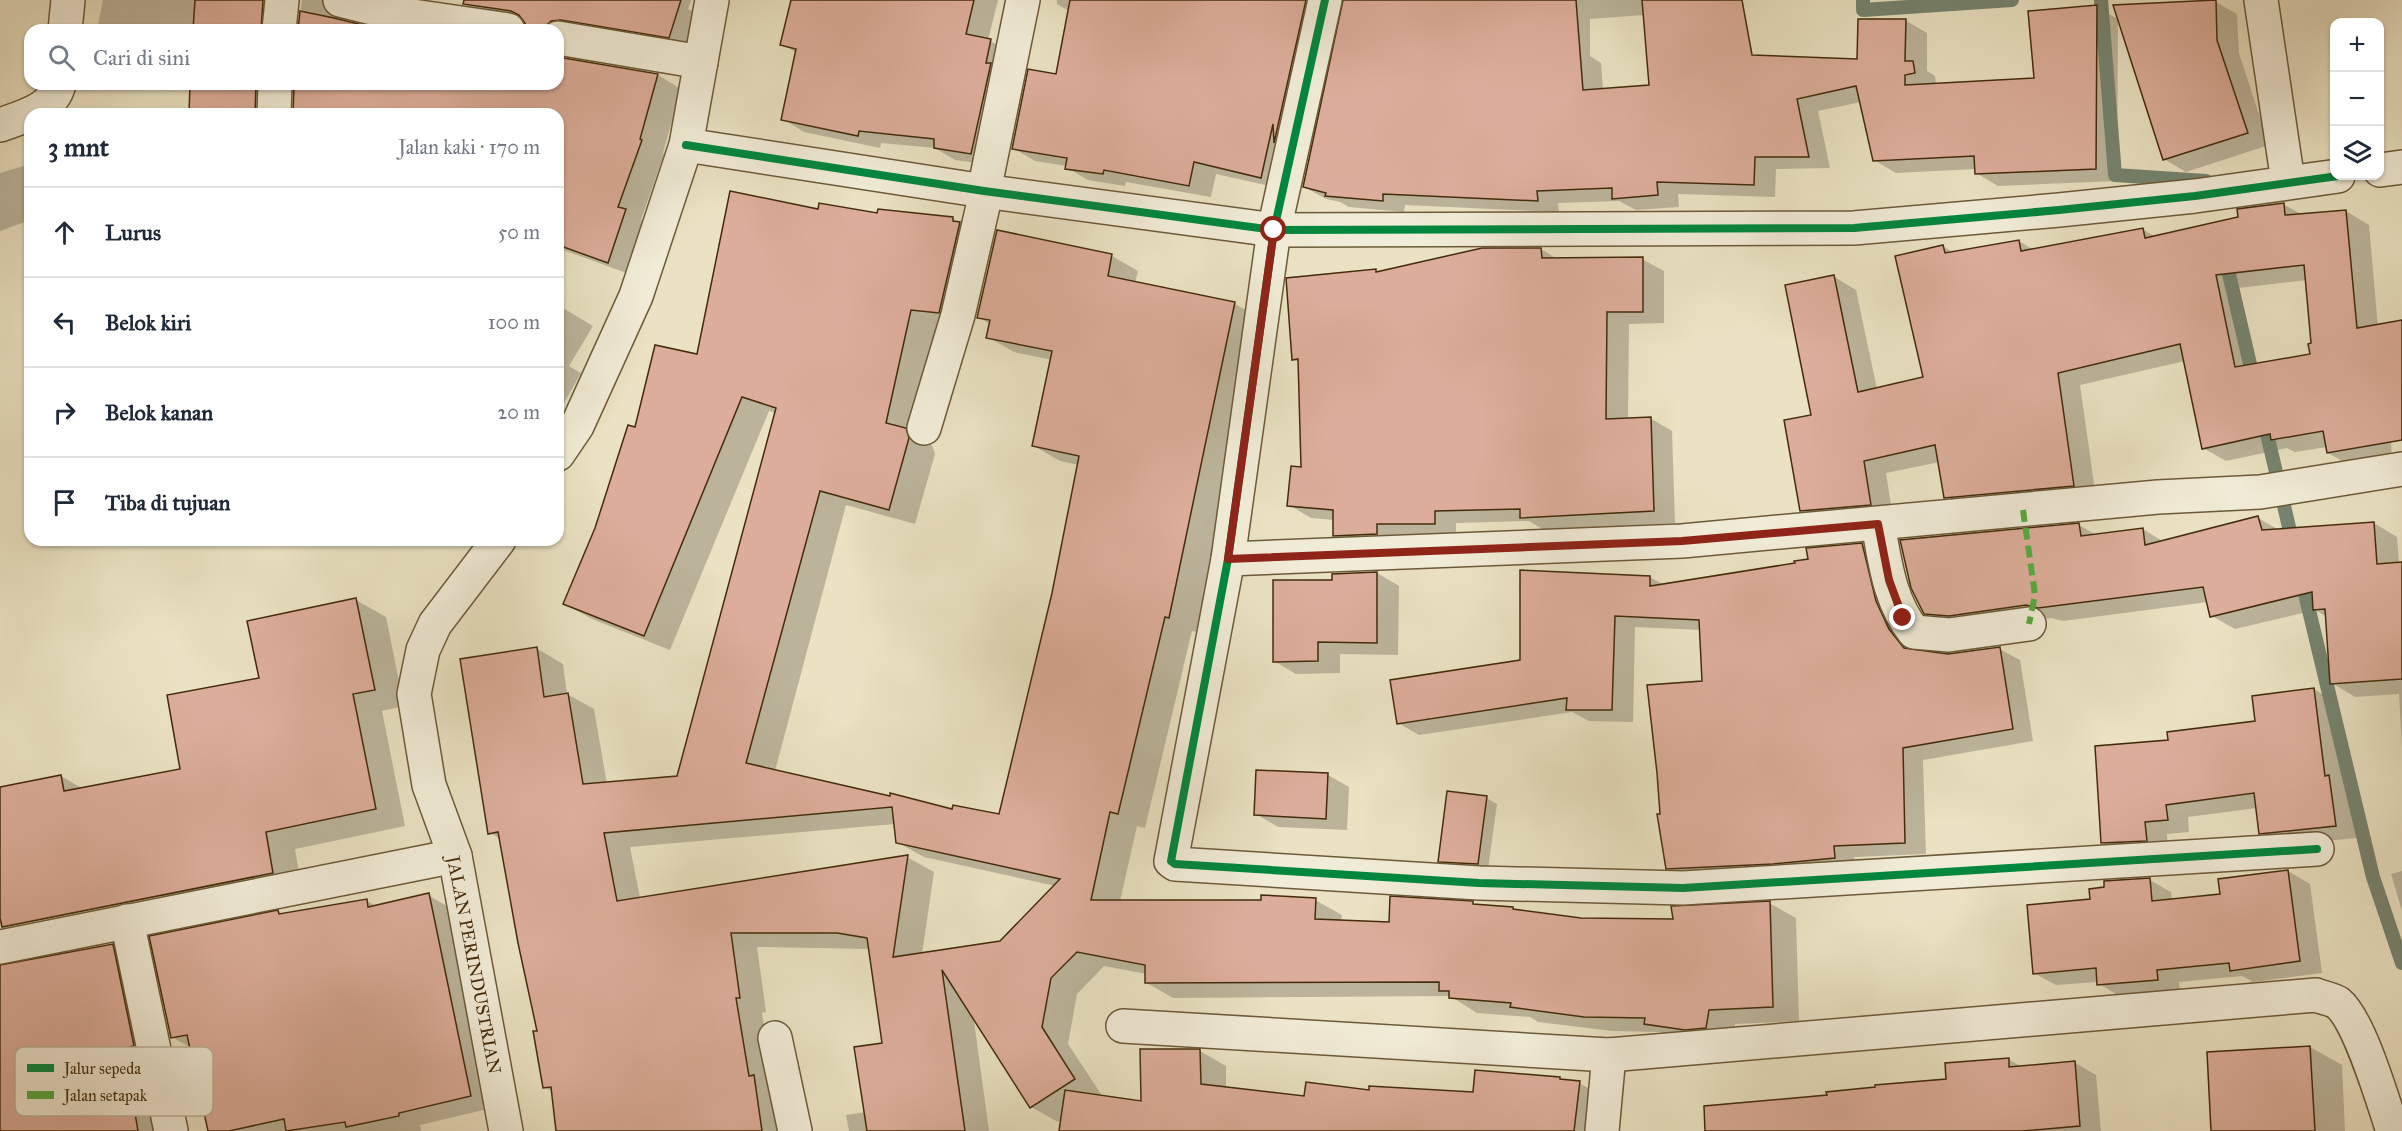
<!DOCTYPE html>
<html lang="id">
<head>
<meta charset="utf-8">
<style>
  :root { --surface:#fff; --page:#f2f2f3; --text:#1f2937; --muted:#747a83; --line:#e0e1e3 }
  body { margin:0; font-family:"IM FELL Great Primer",serif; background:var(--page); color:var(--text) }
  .controls { position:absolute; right:18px; top:18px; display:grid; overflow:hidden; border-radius:12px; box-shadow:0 2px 4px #0004 }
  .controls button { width:54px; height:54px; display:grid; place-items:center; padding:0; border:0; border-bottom:2px solid var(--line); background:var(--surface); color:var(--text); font:30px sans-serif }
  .stop { position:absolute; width:18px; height:18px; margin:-14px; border:4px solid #8f2418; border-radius:50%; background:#fff }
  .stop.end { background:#8f2418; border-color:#fff; box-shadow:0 2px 6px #0008 }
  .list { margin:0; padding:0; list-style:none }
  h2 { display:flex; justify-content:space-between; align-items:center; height:78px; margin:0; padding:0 24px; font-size:26px }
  h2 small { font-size:20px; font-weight:400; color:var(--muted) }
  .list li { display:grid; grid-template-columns:39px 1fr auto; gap:18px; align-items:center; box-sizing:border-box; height:90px; padding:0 24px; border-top:2px solid var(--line) }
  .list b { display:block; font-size:22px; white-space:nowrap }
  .list em { font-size:20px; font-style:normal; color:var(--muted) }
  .icon { flex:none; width:33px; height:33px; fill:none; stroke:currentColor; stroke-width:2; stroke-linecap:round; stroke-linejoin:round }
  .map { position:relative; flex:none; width:2402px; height:1131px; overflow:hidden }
  .search { position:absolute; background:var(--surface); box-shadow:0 2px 4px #0004; left:24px; top:24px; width:540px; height:66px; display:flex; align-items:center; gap:15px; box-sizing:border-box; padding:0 21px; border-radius:18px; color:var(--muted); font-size:22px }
  .panel { position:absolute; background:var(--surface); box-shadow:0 2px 4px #0004; left:24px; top:108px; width:540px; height:438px; border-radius:18px }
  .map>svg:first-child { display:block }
  .shadow { fill:#0003; fill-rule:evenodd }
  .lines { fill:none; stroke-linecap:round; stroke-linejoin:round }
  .stream { stroke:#768470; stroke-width:14 }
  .building { fill:#dcad9a; stroke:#432c0a; stroke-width:1.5; fill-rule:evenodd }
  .street-casing { stroke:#6d5a38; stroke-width:36 }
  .street { stroke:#f1ecd7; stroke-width:33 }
  .quiet { stroke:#56ab41; stroke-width:6; stroke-dasharray:12 6; stroke-linecap:butt }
  .cycleway-casing { stroke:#f1ecd7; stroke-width:11 }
  .cycleway { stroke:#00873e; stroke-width:8 }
  .route { stroke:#8f2418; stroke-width:8 }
  .labels { text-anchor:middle; stroke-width:4.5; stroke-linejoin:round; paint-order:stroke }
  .street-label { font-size:18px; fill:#432c0a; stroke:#f1ecd7 }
  .key { fill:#f1ecd7; stroke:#bdb29a; stroke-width:1.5 }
  .key-label { font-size:16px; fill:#432c0a }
</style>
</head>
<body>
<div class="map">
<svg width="2402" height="1131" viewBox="0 0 2402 1131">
  <rect width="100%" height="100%" fill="#eae2c2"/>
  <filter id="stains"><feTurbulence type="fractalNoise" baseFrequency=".00333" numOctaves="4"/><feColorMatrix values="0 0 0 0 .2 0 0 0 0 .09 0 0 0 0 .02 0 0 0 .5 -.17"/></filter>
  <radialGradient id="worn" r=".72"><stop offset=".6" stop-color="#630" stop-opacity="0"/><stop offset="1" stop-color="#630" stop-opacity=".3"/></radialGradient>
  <g class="shadow">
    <polygon points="103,0 293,0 285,30 97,30"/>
    <polygon points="302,0 350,0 345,9 347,23 377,30 299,30"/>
    <polygon points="466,0 691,0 688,9 703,17 693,50 563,48 564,59 658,75 681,89 663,153 664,154 641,220 649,224 632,275 558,248 558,114 294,114 295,84 558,84 558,30 528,30 527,23 488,17 465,4"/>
    <polygon points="792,0 998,0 988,40 1012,53 992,165 955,160 935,148 881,143 880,148 804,132 783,119 797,53 782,44"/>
    <polygon points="1057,0 1333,0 1283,189 1216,174 1211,197 1126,182 1125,186 1088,180 1067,168 1067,166 1035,161 1013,148 1057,75 1069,11 1057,4"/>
    <polygon points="1345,0 1643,0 1644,15 1590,19 1590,56 1601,63 1603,90 1859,61 1905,20 1927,33 1927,71 1935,76 1936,85 2035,79 2096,7 2118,19 2117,181 1998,186 1976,173 1976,169 1896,173 1874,160 1861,102 1818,111 1830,168 1776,169 1775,197 1678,194 1679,207 1636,210 1619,201 1558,203 1559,212 1405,205 1404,212 1349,207 1340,202 1326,199 1304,187"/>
    <polygon points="2216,2 2237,14 2239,53 2269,145 2186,172 2164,159"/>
    <polygon points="192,84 286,84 279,114 190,114"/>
    <polygon points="30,164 30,220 0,231 0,173"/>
    <path d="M2283,204L2303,215L2346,211L2369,225L2379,339L2384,342L2392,458L2351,466L2328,453L2327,447L2295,452L2287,448L2226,461L2203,448L2185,361L2080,385L2096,498L1968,510L1945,497L1940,462L1886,473L1893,517L1824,524L1801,510L1833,276L1856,290L1877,389L1925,379L1943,246L1954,253L2019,241L2034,250L2142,229L2156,237L2240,218ZM2307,280L2313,345L2312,355L2255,365L2238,288Z"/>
    <path d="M819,210L953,219L979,234L965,328L938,324L913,434L932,445L935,454L915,524L846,505L775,771L953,810L1000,816L1053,594L1079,465L1060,461L1034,446L1052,360L1014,352L988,337L990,324L978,317L1112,256L1138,271L1135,283L1235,304L1261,319L1196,632L1192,631L1145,828L1137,826L1120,901L1315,900L1342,915L1341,922L1391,923L1472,903L1477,906L1513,908L1517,911L1581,919L1675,921L1769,903L1796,918L1799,1021L1735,1024L1733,1042L1672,1039L1660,1032L1612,1031L1538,1022L1530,1017L1477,1013L1450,996L1173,998L1147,983V974L1104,966L1077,994L1068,1044L1101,1094L1097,1096L1142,1103L1200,1051L1226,1066V1089L1305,1098L1370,1092L1475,1093L1560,1078L1565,1081L1579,1083L1606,1098L1602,1131H1060L1062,1119L1058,1122L1031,1107L973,1014L989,1131H849L846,1115L866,1112L884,1044L870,949L757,947L766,1012L762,1013L774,1089L786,1131H557L553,1092L544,1087L539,1032L501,839L490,833L536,648L563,664L567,694L594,709L607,784L679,777L776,413L769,411L670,650L592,619L565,604L636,429ZM895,824L897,842L924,857L1055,886L1001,942L922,954L934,872L907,857L640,898L630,847Z"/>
    <polygon points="1541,249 1559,260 1642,259 1664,271 1664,323 1629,324 1628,419 1650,418 1672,431 1675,523 1544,530 1529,521 1456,523 1456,535 1399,536 1399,546 1356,548 1334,535 1334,520 1311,518 1289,505 1303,468 1300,363 1293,359 1376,271 1379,273"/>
    <polygon points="558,305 593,326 569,366 581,373 558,414"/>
    <polygon points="2258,518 2279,530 2374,523 2397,537 2399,563 2402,563 2402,747 2399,694 2355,697 2332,683 2327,617 2315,610 2235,629 2212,616 2208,602 2063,621 2051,618 1973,629 1949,627 1925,613 2079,525 2096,535 2143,529 2164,542"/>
    <polygon points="1862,545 1883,557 1910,642 1917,651 1948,655 1999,649 2020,660 2033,741 1923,760 1926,854 1854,857 1855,869 1688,880 1667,868 1661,815 1703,683 1701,630 1635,627 1633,722 1589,721 1572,712 1419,735 1398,723 1522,661 1522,571 1650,577 1664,585 1796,564"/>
    <polygon points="1377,573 1399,586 1398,655 1340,654 1340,673 1296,674 1274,661 1334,581"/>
    <polygon points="356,600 386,617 404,706 382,711 405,826 295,849 302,890 191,912 161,895 161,892 0,919 0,789 61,776 83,789 182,771 261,679"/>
    <polygon points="2314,689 2335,702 2346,787 2350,789 2357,838 2282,845 2261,833 2257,808 2188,817 2189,832 2167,834 2168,853 2125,855 2103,843 2170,742 2257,722"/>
    <polygon points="1328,775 1349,787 1347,830 1278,827 1256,814"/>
    <polygon points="1486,798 1497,804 1488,869 1451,867 1440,861"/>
    <polygon points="2288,871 2310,884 2322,973 2253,982 2242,976 2179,982 2180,991 2121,997 2099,984 2098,982 2056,985 2034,973 2092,900 2150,880 2171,892 2172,900 2222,895"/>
    <polygon points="2402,871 2402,911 2391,874"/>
    <polygon points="428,895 450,908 492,1108 420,1125 421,1131 209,1131 191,1048 172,1037 278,912 283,915 367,901 376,906"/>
    <polygon points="112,945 134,958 157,1131 0,1131 0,966"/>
    <polygon points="2310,1047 2342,1065 2345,1131 2213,1131"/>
    <polygon points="2008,1059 2022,1067 2074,1062 2096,1075 2101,1131 1758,1131 1828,1096 1948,1081"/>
  </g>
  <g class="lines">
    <g class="stream">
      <polyline points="1863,0 1863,10 2012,0"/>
      <polyline points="2101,0 2115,175 2206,181"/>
      <polyline points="2225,257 2254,381"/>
      <polyline points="2263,417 2293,544"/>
      <polyline points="2301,577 2373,877 2402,963"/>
    </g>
  </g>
  <g class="building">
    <polygon points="195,0 263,0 261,30 193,30"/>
    <polygon points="464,0 681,0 669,38 561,20 551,21 542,30 526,30 525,23 519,15 511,11 463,4"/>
    <polygon points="791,0 974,0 966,34 991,39 986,63 991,63 971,154 934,148 934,139 859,131 858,136 781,120 796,49 780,45"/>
    <polygon points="1070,0 1306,0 1274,143 1273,124 1261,178 1194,162 1189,186 1104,170 1103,174 1065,169 1067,158 1012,149 1028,69 1056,74"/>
    <polygon points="1343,0 1576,0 1583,90 1649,85 1642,0 1742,0 1752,55 1857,59 1858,19 1906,19 1905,61 1913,61 1915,73 1905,75 1905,85 2034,78 2028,11 2097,5 2096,169 1975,174 1974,156 1873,161 1856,86 1797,99 1809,157 1755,157 1754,185 1657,182 1658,195 1612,199 1612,188 1537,191 1538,201 1383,194 1383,201 1325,196 1326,193 1303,187"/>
    <polygon points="2216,0 2217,40 2248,133 2163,160 2113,5"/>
    <polygon points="300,11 334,18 383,30 298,30"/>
    <polygon points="558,57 658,74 640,139 642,140 618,207 626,209 608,263 558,245 558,114 293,114 294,84 558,84"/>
    <polygon points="190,84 256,84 255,114 189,114"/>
    <path d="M730,191L818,209L819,203L877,213L878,209L953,217V221L960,222L939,313L911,310L886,423L906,428L909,438L889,510L820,491L746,763L890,796V793L952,809L953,805L999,814L1052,593L1079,456L1032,446L1052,351L986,338L990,320L977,318L997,230L1112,254L1108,276L1235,302L1169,618L1165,617L1118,814L1110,812L1091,900H1261V895L1316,898L1315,919L1389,922L1390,896L1473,901V904L1513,907V909L1581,918L1673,919L1671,906L1770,901L1773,1007L1709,1010L1706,1028L1685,1030L1644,1024L1645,1018L1584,1017L1510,1007L1511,1003L1449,998V991H1439V982L1145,983V965L1077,952L1051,978L1042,1027L1075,1079L1030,1108L942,970L965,1131H867L854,1047L882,1043L867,938L837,933H731L740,998H736L749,1076L754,1075L762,1131H556L551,1087L543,1088L533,1031H537L518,943L498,832L488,834L460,659L537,647L544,697L568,693L583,784L677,776L776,408L742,397L644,636L563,604L595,528L628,425L635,427L655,345L697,354ZM892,807L896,843L1060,879L1000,941L893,957L908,855L617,901L604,833Z"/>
    <path d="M2284,203L2285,215L2346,210L2357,328L2402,320V440L2327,453L2323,431L2271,440L2270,434L2202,449L2180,344L2058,373L2074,486L1944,498L1935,445L1864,461L1871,505L1800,511L1784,420L1811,415L1785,285L1834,275L1858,392L1923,377L1895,256L1943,245L1945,253L2019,240L2021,251L2143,228L2145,238L2238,217L2237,209ZM2304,265L2311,343L2308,344L2310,354L2235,367L2216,275Z"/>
    <polygon points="1482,248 1541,248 1542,258 1643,257 1643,312 1607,312 1606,419 1651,417 1654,511 1520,518 1520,509 1435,511 1435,524 1377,524 1377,534 1333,536 1333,510 1287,506 1291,466 1301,467 1298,359 1292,360 1286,278 1376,269 1376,272"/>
    <polygon points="2258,516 2262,530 2374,522 2377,564 2402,562 2402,679 2330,684 2325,609 2313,610 2312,592 2210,617 2203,587 2038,608 2026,605 1949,616 1924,614 1911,588 1900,540 2079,523 2081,536 2143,528 2145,545"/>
    <polygon points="1862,543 1876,601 1889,629 1904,648 1948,654 2000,647 2013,729 1903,748 1905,843 1834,846 1835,858 1773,864 1666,869 1657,814 1660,814 1657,773 1647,685 1702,681 1699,620 1615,616 1612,710 1566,710 1567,698 1397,724 1390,680 1520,660 1520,570 1650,576 1650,586 1795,563 1794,561 1808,559 1806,548"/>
    <polygon points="1377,572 1377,643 1318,642 1318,661 1273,662 1273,580 1332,580 1332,574"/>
    <polygon points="356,598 375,690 353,694 376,809 266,832 273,873 2,927 0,918 0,787 61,775 64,791 180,769 167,695 259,678 247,621"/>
    <polygon points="2314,688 2325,776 2329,775 2336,826 2259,834 2254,793 2166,805 2168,820 2145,822 2147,841 2101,843 2095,746 2168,740 2167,732 2255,721 2252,696"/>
    <polygon points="1256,770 1328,773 1326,819 1254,815"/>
    <polygon points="1447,791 1487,796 1478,864 1438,862"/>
    <polygon points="2288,870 2300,961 2230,971 2229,963 2157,970 2158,980 2097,985 2096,968 2033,974 2027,905 2090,899 2089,889 2104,887 2104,881 2150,878 2152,901 2220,894 2218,879"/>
    <polygon points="429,893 471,1096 399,1113 399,1116 346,1127 345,1122 286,1131 284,1119 229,1131 208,1131 187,1035 171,1038 149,936 278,910 279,914 367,899 368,907"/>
    <polygon points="113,944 134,1046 124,1048 138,1131 0,1131 0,965"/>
    <polygon points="2310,1046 2315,1131 2211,1131 2207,1052"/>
    <polygon points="1140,1049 1200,1049 1201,1084 1304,1096 1306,1082 1369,1090 1369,1086 1473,1092 1475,1070 1560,1077 1560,1079 1580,1081 1574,1131 1059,1131 1065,1090 1141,1101"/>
    <polygon points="2009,1058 2009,1067 2075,1061 2080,1126 2022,1131 1705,1131 1704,1106 1827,1095 1826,1092 1875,1087 1875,1085 1946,1079 1945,1063"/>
  </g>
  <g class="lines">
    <g class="street-casing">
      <g id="street">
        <polyline points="340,0 392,13 508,30"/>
        <polyline points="1325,0 1274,230 1228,559 1171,861 1175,864 1479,883 1683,888 2317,849"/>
        <polyline points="2261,0 2288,182"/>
        <polyline points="65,30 68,0"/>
        <polyline points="279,30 282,0"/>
        <polyline points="558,38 701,62"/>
        <polyline points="274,114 275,84"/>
        <path d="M0,125C22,117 53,110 59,84"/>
        <polyline points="686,145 984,191 1274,230 1854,228 2059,210 2195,196 2338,176"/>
        <polyline points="2380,170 2402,167"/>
        <polyline points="924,428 958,315 983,206 984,191 1023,0"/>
        <polyline points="558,454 577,426 636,296 686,145 712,0"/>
        <path d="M1878,524C1885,561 1889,601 1914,632L1949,635L2029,624"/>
        <polyline points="499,540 435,624 423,650 414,694 429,785 455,856 506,1131"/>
        <polyline points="1228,559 1682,541 2158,497 2260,492 2402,469"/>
        <polyline points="127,921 171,1131"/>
        <polyline points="0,947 455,856"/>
        <path d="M1123,1026L1609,1055L2316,995C2323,998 2332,999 2338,1003C2360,1021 2383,1102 2393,1131"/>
        <polyline points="775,1038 795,1131"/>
        <polyline points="1602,1131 1609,1055"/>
      </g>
    </g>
    <use href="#street" class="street"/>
    <polyline class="quiet" points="2023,510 2035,595 2029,624"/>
    <g class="cycleway-casing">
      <g id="cycleway">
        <polyline points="1325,0 1274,230 1228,559 1171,861 1175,864 1479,883 1683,888 2317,849"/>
        <polyline points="686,145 984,191 1274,230 1854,228 2059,210 2195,196 2338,176"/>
      </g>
    </g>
    <use href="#cycleway" class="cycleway"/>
  </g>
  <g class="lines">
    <polyline class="route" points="1274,230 1228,559 1682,541 1878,524 1889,580 1903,618"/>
  </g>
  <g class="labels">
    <g class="street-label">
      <text transform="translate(474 965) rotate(79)" y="6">JALAN PERINDUSTRIAN</text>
    </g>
  </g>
  <rect x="15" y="1047" width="198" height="69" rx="9" class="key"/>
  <rect x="27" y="1064" width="27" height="8" fill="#00873e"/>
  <rect x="27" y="1091" width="27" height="8" fill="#56ab41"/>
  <g class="key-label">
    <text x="64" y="1074">Jalur sepeda</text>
    <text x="64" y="1101">Jalan setapak</text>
  </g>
  <rect width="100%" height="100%" filter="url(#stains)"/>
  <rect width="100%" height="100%" fill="url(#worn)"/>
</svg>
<div class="controls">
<button>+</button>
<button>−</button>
<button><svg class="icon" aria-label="layers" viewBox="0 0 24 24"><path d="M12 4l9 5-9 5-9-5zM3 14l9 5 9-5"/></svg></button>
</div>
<div class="stop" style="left:1274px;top:230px"></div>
<div class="stop end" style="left:1903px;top:618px"></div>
<div class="search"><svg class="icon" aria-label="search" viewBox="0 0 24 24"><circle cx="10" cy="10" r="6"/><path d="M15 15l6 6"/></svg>Cari di sini</div>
<section class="panel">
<h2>3 mnt<small>Jalan kaki · 170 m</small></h2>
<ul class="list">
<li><svg class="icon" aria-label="ahead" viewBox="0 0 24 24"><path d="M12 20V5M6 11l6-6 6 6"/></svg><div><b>Lurus</b></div><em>50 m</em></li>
<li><svg class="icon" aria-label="left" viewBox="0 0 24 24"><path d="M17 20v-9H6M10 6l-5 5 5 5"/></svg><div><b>Belok kiri</b></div><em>100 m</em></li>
<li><svg class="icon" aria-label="right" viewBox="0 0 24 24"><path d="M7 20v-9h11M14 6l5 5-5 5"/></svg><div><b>Belok kanan</b></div><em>20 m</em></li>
<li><svg class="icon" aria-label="arrive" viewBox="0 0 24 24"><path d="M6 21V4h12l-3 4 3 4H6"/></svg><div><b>Tiba di tujuan</b></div></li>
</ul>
</section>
</div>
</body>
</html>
